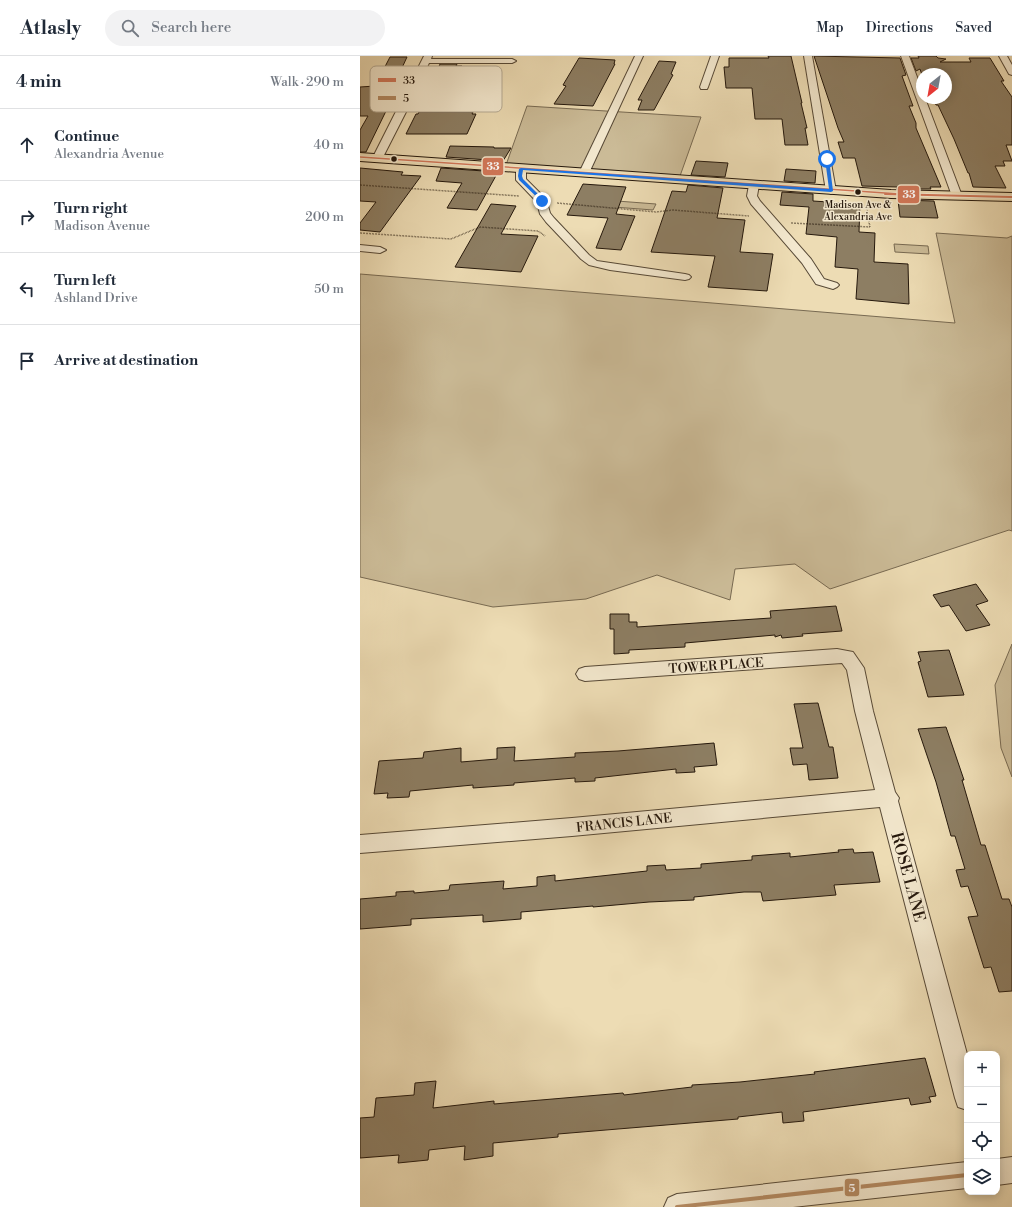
<!DOCTYPE html>
<html lang="en">
<head>
<meta charset="utf-8">
<style>
  :root { --surface:#fff; --page:#f2f2f3; --text:#1f2937; --muted:#747a83; --line:#e0e1e3 }
  body { margin:0; font-family:"Libre Bodoni",serif; background:var(--page); color:var(--text) }
  .controls { position:absolute; right:12px; bottom:12px; display:grid; overflow:hidden; border-radius:8px; box-shadow:0 2px 10px #0003 }
  .controls button { width:36px; height:36px; display:grid; place-items:center; padding:0; border:0; border-bottom:1px solid var(--line); background:var(--surface); color:var(--text); font:20px sans-serif }
  .compass { position:absolute; left:556px; top:12px; width:36px; height:36px; border-radius:50%; background:var(--surface); box-shadow:0 2px 10px #0003; rotate:211deg }
  .stop { position:absolute; width:12px; height:12px; margin:-9px; border:3px solid #1a73e8; border-radius:50%; background:#fff }
  .stop.end { background:#1a73e8; border-color:#fff; box-shadow:0 1px 4px #0008 }
  .list { margin:0; padding:0; list-style:none }
  h2 { display:flex; justify-content:space-between; align-items:center; height:52px; margin:0; padding:0 16px; font-size:17px }
  h2 small { font-size:13px; font-weight:400; color:var(--muted) }
  .list li { display:grid; grid-template-columns:26px 1fr auto; gap:12px; align-items:center; box-sizing:border-box; height:72px; padding:0 16px; border-top:1px solid var(--line) }
  .list b { display:block; font-size:15px; white-space:nowrap }
  .list p { margin:0; font-size:13px; white-space:nowrap; color:var(--muted) }
  .list em { font-size:13px; font-style:normal; color:var(--muted) }
  .icon { flex:none; width:22px; height:22px; fill:none; stroke:currentColor; stroke-width:2; stroke-linecap:round; stroke-linejoin:round }
  .map { position:relative; flex:none; width:652px; height:1151px; overflow:hidden }
  header { display:flex; align-items:center; gap:24px; box-sizing:border-box; height:56px; padding:0 20px; background:var(--surface); border-bottom:1px solid var(--line) }
  header strong { font-size:19px }
  nav { display:flex; gap:22px; margin-inline-start:auto; font-size:14px }
  .search { width:280px; height:36px; background:var(--page); display:flex; align-items:center; gap:10px; box-sizing:border-box; padding:0 14px; border-radius:22px; color:var(--muted); font-size:15px }
  main { display:flex }
  aside { flex:1; background:var(--surface) }
  .map>svg:first-child { display:block }
  .green { fill:#cbbb97; stroke:#786a52 }
  .building { fill:#8d7e63; stroke:#25180c }
  .lines { fill:none; stroke-linecap:round; stroke-linejoin:round }
  .minor-casing { stroke:#574936; stroke-width:2 }
  .major-casing { stroke:#25180c; stroke-width:2 }
  .path { stroke:#25180c; stroke-width:1.5; stroke-dasharray:0.5 1; stroke-linecap:butt }
  .minor { fill:#f3e8ce; fill-rule:evenodd }
  .major { fill:#eddcb4; fill-rule:evenodd }
  .bus-1-far1-casing { stroke:#f3e8ce; stroke-width:3 }
  .bus-1-casing { stroke:#f3e8ce; stroke-width:4 }
  .bus-2-casing { stroke:#f3e8ce; stroke-width:7 }
  .bus-1-far1 { stroke:#d27859; stroke-width:1.5 }
  .bus-1 { stroke:#d27859; stroke-width:2 }
  .bus-2 { stroke:#b58b63; stroke-width:4 }
  .route { fill:#1a73e8 }
  .bus-dot { fill:#25180c; stroke:#f3e8ce; stroke-width:1.5 }
  .labels { text-anchor:middle; stroke-width:3; stroke-linejoin:round; paint-order:stroke }
  .far-bus-label { font-size:10px; fill:#25180c; stroke:#f3e8ce }
  .street-label { font-size:13px; fill:#25180c; stroke:#f3e8ce }
  .near-street-label { font-size:16px; fill:#25180c; stroke:#f3e8ce }
  .key { fill:#f3e8ce; stroke:#b5aa94; stroke-width:1 }
  .key-label { font-size:11px; fill:#25180c }
  .line-badge { stroke:#f3e8ce; stroke-width:1.5 }
  .badge-label { font-size:11px; text-anchor:middle; font-weight:bold; fill:#fff }
</style>
</head>
<body>
<header>
<strong>Atlasly</strong>
<div class="search"><svg class="icon" aria-label="search" viewBox="0 0 24 24"><circle cx="10" cy="10" r="6"/><path d="M15 15l6 6"/></svg>Search here</div>
<nav><a>Map</a><a>Directions</a><a>Saved</a></nav>
</header>
<main>
<aside>
<h2>4 min<small>Walk · 290 m</small></h2>
<ul class="list">
<li><svg class="icon" aria-label="ahead" viewBox="0 0 24 24"><path d="M12 20V5M6 11l6-6 6 6"/></svg><div><b>Continue</b><p>Alexandria Avenue</p></div><em>40 m</em></li>
<li><svg class="icon" aria-label="right" viewBox="0 0 24 24"><path d="M7 20v-9h11M14 6l5 5-5 5"/></svg><div><b>Turn right</b><p>Madison Avenue</p></div><em>200 m</em></li>
<li><svg class="icon" aria-label="left" viewBox="0 0 24 24"><path d="M17 20v-9H6M10 6l-5 5 5 5"/></svg><div><b>Turn left</b><p>Ashland Drive</p></div><em>50 m</em></li>
<li><svg class="icon" aria-label="arrive" viewBox="0 0 24 24"><path d="M6 21V4h12l-3 4 3 4H6"/></svg><div><b>Arrive at destination</b></div></li>
</ul>
</aside>
<div class="map">
<svg width="652" height="1151" viewBox="0 0 652 1151">
  <rect width="100%" height="100%" fill="#eddcb4"/>
  <filter id="stains"><feTurbulence type="fractalNoise" baseFrequency=".005" numOctaves="4"/><feColorMatrix values="0 0 0 0 .2 0 0 0 0 .09 0 0 0 0 .02 0 0 0 .5 -.17"/></filter>
  <radialGradient id="worn" r=".72"><stop offset=".6" stop-color="#630" stop-opacity="0"/><stop offset="1" stop-color="#630" stop-opacity=".3"/></radialGradient>
  <g class="green">
    <polygon points="167,50 341,61 320,120 146,109"/>
    <polygon points="257,145 296,148 293,154 254,151"/>
    <polygon points="576,177 647,182 652,180 652,475 649,474 470,533 435,508 375,513 370,544 297,519 226,543 133,551 0,521 0,218 595,267"/>
    <polygon points="534,188 568,190 569,198 535,196"/>
    <polygon points="652,588 652,721 641,692 635,629"/>
  </g>
  <g class="building">
    <polygon points="408,0 431,0 442,47 441,47 447,72 445,72 448,89 425,89 422,63 395,63 392,32 366,32 364,11 369,11 369,2 409,2"/>
    <polygon points="454,0 540,2 546,19 542,20 553,50 549,50 556,67 556,72 581,131 570,131 571,133 537,133 537,131 502,130 495,102 483,102 478,86 484,86 478,72"/>
    <polygon points="558,0 576,0 578,2 586,3 580,6 611,6 609,2 630,2 644,25 641,25 652,41 652,89 646,89 652,105 643,105 645,110 635,110 646,132 613,131 609,117 608,117 594,83 578,49 576,49 573,42 586,42 586,18 562,19 560,13 556,15 551,2 559,2"/>
    <polygon points="30,1 47,1 41,14 46,14 6,96 0,96 0,74 8,60 0,60 0,31 15,30"/>
    <polygon points="219,2 255,4 254,8 255,8 233,50 194,48 206,30 203,29"/>
    <polygon points="299,5 316,6 311,18 313,19 294,54 278,54 282,44 278,44"/>
    <polygon points="80,8 97,8 96,10 102,10 102,11 125,11 116,46 63,46 65,41 67,41"/>
    <polygon points="59,56 113,56 112,58 116,58 107,78 46,78 56,58 58,58"/>
    <polygon points="90,90 134,91 134,92 151,92 143,105 86,101"/>
    <polygon points="336,105 368,107 365,121 331,119"/>
    <polygon points="0,112 43,116 41,119 61,120 20,176 0,174 0,167 16,146 0,145"/>
    <polygon points="81,112 138,116 117,154 87,152 102,127 76,125"/>
    <polygon points="426,113 456,115 455,127 424,125"/>
    <polygon points="223,128 266,131 256,158 275,160 261,194 236,192 248,162 207,159"/>
    <polygon points="328,129 363,132 357,162 385,164 380,196 413,198 407,235 348,231 355,200 291,196 312,135 326,136"/>
    <polygon points="422,136 453,138 453,145 500,148 499,176 515,177 514,206 548,208 549,248 496,243 498,213 475,211 477,181 446,178 449,151 420,149"/>
    <polygon points="538,144 574,145 578,162 540,161"/>
    <polygon points="131,148 156,150 141,178 178,180 161,216 95,211"/>
    <polygon points="616,528 628,545 616,549 630,569 606,575 589,549 581,551 573,539"/>
    <polygon points="476,550 482,575 442,578 443,580 422,582 421,579 415,581 415,579 325,587 325,591 269,594 269,597 254,598 254,573 250,573 250,558 269,558 269,566 277,566 277,571 411,562 410,555"/>
    <polygon points="589,594 604,639 568,641 558,606 561,605 558,596"/>
    <polygon points="458,647 469,691 473,691 478,722 449,724 447,708 433,709 430,692 443,692 434,648"/>
    <polygon points="586,671 604,724 602,724 621,789 625,789 642,843 649,843 652,851 652,935 639,936 631,911 624,912 608,861 618,860 608,830 601,831 596,814 605,813 595,780 591,780 576,726 558,673"/>
    <polygon points="354,687 357,709 334,711 335,716 316,717 316,713 235,722 235,725 215,726 215,722 154,727 154,729 113,732 113,729 50,735 49,741 27,742 28,737 14,738 19,705 63,702 64,696 101,692 101,706 137,703 137,692 155,691 154,705 215,701 215,697 258,695"/>
    <polygon points="493,793 494,797 513,796 520,826 474,829 476,839 403,845 401,836 384,836 334,841 334,844 289,846 233,851 233,850 161,856 161,863 123,866 123,859 51,863 51,869 0,873 0,843 36,840 36,836 54,835 54,837 89,834 90,829 144,825 143,833 177,830 177,821 195,819 195,825 287,815 287,810 305,809 306,814 341,812 341,808 392,804 392,800 430,797 430,801 479,796 478,794"/>
    <polygon points="565,1002 576,1040 569,1041 571,1046 551,1049 549,1042 443,1056 444,1065 423,1067 422,1056 378,1061 378,1063 198,1078 198,1081 133,1087 133,1100 104,1104 105,1090 69,1094 68,1104 38,1107 39,1099 0,1102 0,1062 14,1061 16,1042 54,1039 55,1027 76,1025 73,1052 134,1045 134,1048 263,1037 264,1039 332,1031 332,1029 380,1026 455,1018 454,1016"/>
  </g>
  <g class="lines">
    <g class="minor-casing">
      <g id="minor">
        <polygon points="64,0 72,0 71,3 152,3 156,5 152,7 69,7 50,48 135,48 139,51 135,54 47,54 22,103 20,105 14,105 12,103"/>
        <polygon points="275,0 283,0 229,117 224,120 220,119 219,117"/>
        <polygon points="351,0 359,0 348,31 347,33 341,33 340,31"/>
        <polygon points="444,0 452,0 476,135 471,138 466,135"/>
        <polygon points="541,0 549,0 562,34 562,42 565,42 602,140 601,142 597,143 592,140"/>
        <polygon points="639,0 647,0 652,9 652,19 649,18"/>
        <polygon points="161,110 166,113 166,123 186,143 190,157 194,162 229,199 237,205 325,218 329,219 331,221 329,223 325,224 250,214 229,209 221,203 186,166 180,158 177,146 156,124 156,113"/>
        <polygon points="394,126 399,129 397,140 400,145 451,203 464,223 477,227 479,229 477,231 473,233 456,228 442,207 391,148 387,140 389,129"/>
        <polygon points="0,189 20,191 26,194 20,197 0,195"/>
        <polygon points="477,593 493,596 504,612 513,655 535,736 539,742 538,745 607,998 607,1054 598,1051 595,1042 520,751 212,780 0,797 0,779 212,762 515,734 495,655 487,614 482,607 225,625 219,623 216,618 219,613 225,611"/>
        <polygon points="652,1101 652,1127 637,1129 637,1103"/>
        <polygon points="607,1106 607,1132 433,1151 304,1151 308,1142 317,1138"/>
      </g>
    </g>
    <g class="major-casing">
      <polygon id="major" points="0,97 531,134 652,137 652,145 531,142 0,105"/>
    </g>
    <g class="path">
      <polyline points="0,129 159,140"/>
      <polyline points="197,147 296,156 313,154 389,160"/>
      <polyline points="431,167 510,171 507,156 508,149"/>
      <polyline points="0,177 91,183 120,171 178,175 185,180"/>
    </g>
    <use href="#minor" class="minor"/>
    <use href="#major" class="major"/>
    <g class="bus-1-far1-casing">
      <polyline id="bus-1-far1" points="0,101 554,139"/>
    </g>
    <g class="bus-1-casing">
      <polyline id="bus-1" points="525,138 652,141"/>
    </g>
    <g class="bus-2-casing">
      <polyline id="bus-2" points="317,1151 607,1119"/>
    </g>
    <use href="#bus-1-far1" class="bus-1-far1"/>
    <use href="#bus-1" class="bus-1"/>
    <use href="#bus-2" class="bus-2"/>
  </g>
  <polygon class="route" points="467,102 469,103 473,135 471,136 163,114 162,120 163,123 184,144 182,146 159,124 158,120 159,113 161,112 469,133 465,103"/>
  <g class="bus-dot">
    <circle cx="34" cy="103" r="3.5"/>
    <circle cx="498" cy="136" r="3.5"/>
  </g>
  <g class="labels">
    <g class="far-bus-label">
      <text x="498" y="152">Madison Ave &amp;<tspan x="498" dy="12">Alexandria Ave</tspan></text>
    </g>
    <g class="street-label">
      <text transform="translate(356 609) rotate(-4)" y="5">TOWER PLACE</text>
      <text transform="translate(264 766) rotate(-6)" y="5">FRANCIS LANE</text>
    </g>
    <g class="near-street-label">
      <text transform="translate(549 821) rotate(75)" y="6">ROSE LANE</text>
    </g>
  </g>
  <rect x="10" y="10" width="132" height="46" rx="6" class="key"/>
  <rect x="18" y="22" width="18" height="4" fill="#d27859"/>
  <rect x="18" y="40" width="18" height="4" fill="#b58b63"/>
  <g class="key-label">
    <text x="43" y="28">33</text>
    <text x="43" y="46">5</text>
  </g>
  <g class="line-badge">
    <rect x="122" y="101" width="22" height="19" rx="4" fill="#d27859"/>
    <rect x="537" y="129" width="23" height="19" rx="4" fill="#d27859"/>
    <rect x="484" y="1122" width="16" height="19" rx="4" fill="#b58b63"/>
  </g>
  <g class="badge-label">
    <text x="133" y="114">33</text>
    <text x="549" y="142">33</text>
    <text x="492" y="1136">5</text>
  </g>
  <rect width="100%" height="100%" filter="url(#stains)"/>
  <rect width="100%" height="100%" fill="url(#worn)"/>
</svg>
<div class="controls">
<button>+</button>
<button>−</button>
<button><svg class="icon" aria-label="locate" viewBox="0 0 24 24"><circle cx="12" cy="12" r="6"/><path d="M12 2v4M12 18v4M2 12h4M18 12h4"/></svg></button>
<button><svg class="icon" aria-label="layers" viewBox="0 0 24 24"><path d="M12 4l9 5-9 5-9-5zM3 14l9 5 9-5"/></svg></button>
</div>
<svg class="compass" viewBox="-18 -18 36 36"><path d="M0-13l5 13h-10z" fill="#e53935"/><path d="M0 13l5-13h-10z" fill="#747a83"/></svg>
<div class="stop" style="left:467px;top:103px"></div>
<div class="stop end" style="left:182px;top:145px"></div>
</div>
</main>
</body>
</html>
